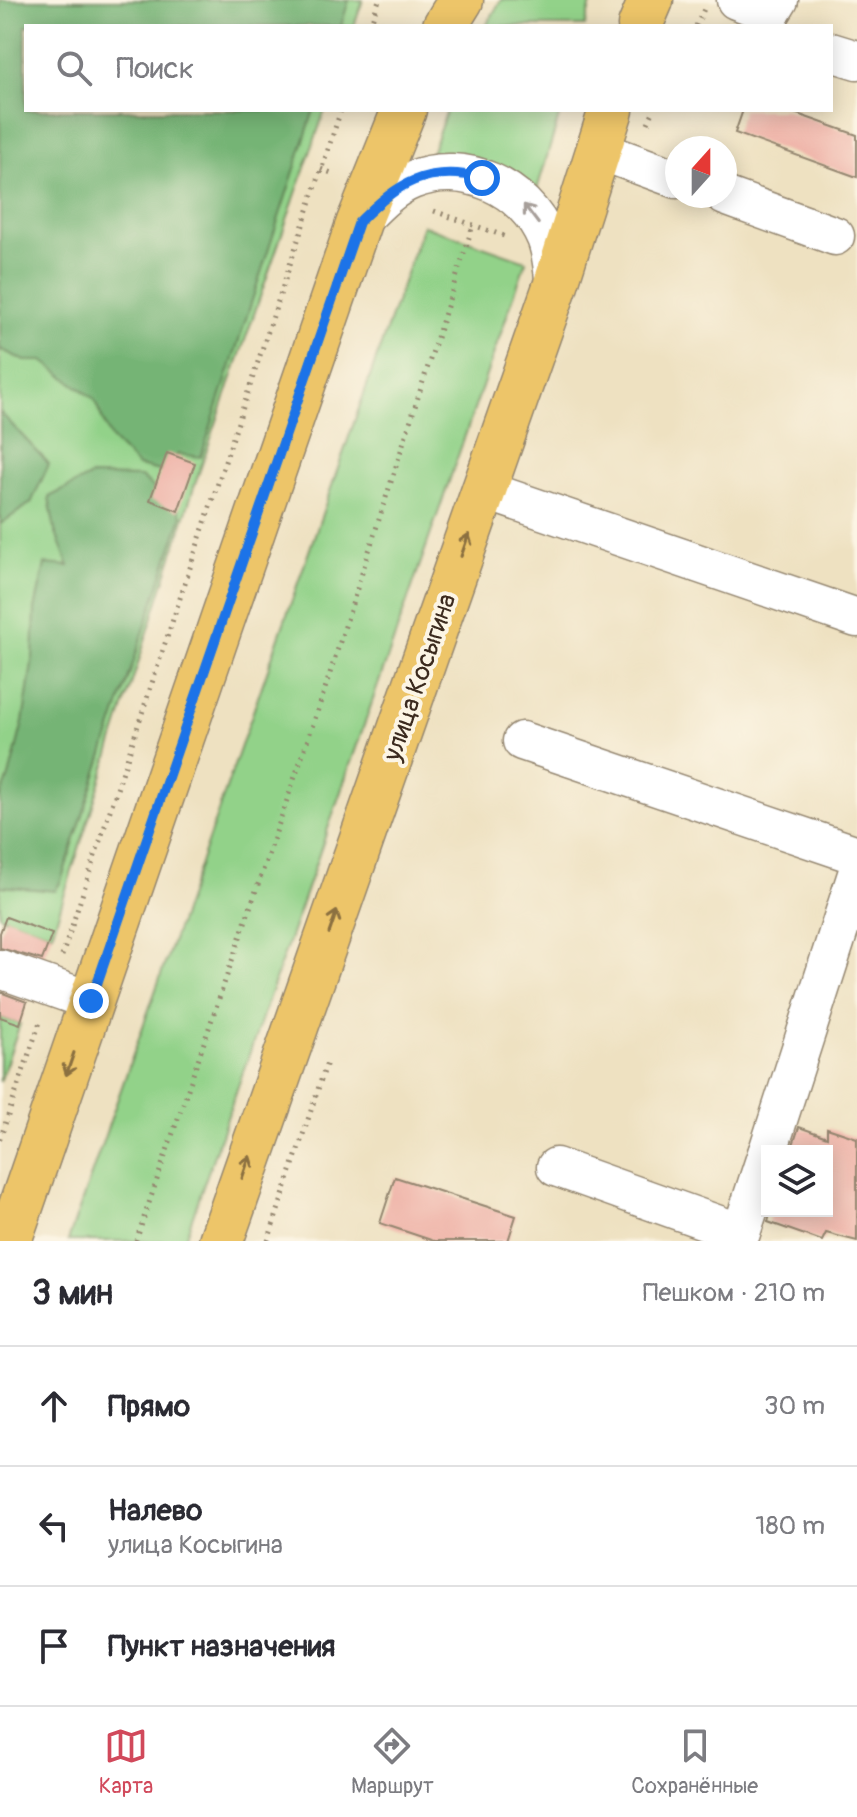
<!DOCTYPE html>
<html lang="ru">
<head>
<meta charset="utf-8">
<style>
  :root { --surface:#fff; --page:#f2f2f3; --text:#2b2b33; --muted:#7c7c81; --line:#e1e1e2; --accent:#d1495b }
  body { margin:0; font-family:Pangolin,sans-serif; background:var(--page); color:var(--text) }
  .controls { position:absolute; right:24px; bottom:24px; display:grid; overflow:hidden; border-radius:0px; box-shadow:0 4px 20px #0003 }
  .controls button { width:72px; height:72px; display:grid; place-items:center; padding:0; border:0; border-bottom:2px solid var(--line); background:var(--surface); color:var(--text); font:40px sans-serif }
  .compass { position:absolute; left:665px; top:136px; width:72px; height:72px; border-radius:50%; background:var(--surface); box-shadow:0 4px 20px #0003; rotate:21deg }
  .stop { position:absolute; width:24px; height:24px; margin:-18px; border:6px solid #1a73e8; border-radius:50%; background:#fff }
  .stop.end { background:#1a73e8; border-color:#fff; box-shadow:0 2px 8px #0008 }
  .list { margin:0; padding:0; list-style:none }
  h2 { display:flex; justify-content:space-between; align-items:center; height:104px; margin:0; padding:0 32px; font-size:34px }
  h2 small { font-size:26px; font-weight:400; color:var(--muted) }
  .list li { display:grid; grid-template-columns:52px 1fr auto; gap:24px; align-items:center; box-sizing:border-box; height:120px; padding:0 32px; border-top:2px solid var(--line) }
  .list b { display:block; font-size:30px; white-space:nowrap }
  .list p { margin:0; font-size:26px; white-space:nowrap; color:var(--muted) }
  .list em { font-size:26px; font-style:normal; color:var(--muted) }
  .icon { flex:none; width:44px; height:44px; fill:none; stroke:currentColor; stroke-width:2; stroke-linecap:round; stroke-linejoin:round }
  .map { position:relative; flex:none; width:857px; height:1241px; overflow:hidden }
  .search { position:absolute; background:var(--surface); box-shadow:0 4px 20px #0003; left:24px; right:24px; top:24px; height:88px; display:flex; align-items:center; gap:20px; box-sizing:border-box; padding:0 28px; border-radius:0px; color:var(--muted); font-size:30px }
  .sheet { height:464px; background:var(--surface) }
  nav { display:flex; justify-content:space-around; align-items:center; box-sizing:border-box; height:112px; border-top:2px solid var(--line); background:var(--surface); font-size:22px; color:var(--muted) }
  nav a { display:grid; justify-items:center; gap:4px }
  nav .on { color:var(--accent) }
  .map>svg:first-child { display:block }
  .green { fill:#92d289; stroke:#667e54; stroke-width:2 }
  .forest { fill:#75b475; stroke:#586f4a; stroke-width:2 }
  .building { fill:#efb3a8 }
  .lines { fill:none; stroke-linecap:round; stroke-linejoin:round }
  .minor-casing { stroke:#948670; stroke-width:41 }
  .major-casing { stroke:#948670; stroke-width:47 }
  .path { stroke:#948670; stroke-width:5; stroke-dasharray:2 6; stroke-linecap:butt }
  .minor { stroke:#fff; stroke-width:38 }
  .major { stroke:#edc569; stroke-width:44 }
  .oneway { stroke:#a79f9a }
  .oneway2 { stroke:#8b7040 }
  .route { stroke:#1a73e8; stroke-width:10 }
  .labels { text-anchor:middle; stroke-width:8; stroke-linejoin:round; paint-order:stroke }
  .street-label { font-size:26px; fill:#3b2a1e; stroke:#fcf5e5 }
</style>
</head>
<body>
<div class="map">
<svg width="857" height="1241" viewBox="0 0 857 1241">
  <rect width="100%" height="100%" fill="#fcf5e5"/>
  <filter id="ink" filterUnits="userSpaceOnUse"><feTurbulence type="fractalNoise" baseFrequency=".0125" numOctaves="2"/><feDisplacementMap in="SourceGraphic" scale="16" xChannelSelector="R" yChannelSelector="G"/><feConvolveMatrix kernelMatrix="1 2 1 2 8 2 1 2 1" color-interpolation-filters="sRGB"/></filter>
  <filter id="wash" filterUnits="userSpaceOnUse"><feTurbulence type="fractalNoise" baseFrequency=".006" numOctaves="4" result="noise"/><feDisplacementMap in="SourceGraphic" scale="32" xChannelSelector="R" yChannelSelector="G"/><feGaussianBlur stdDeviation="1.8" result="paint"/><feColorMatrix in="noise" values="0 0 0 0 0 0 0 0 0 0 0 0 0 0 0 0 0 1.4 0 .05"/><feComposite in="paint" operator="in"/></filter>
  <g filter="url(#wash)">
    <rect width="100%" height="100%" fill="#eee1c1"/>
    <g class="green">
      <polygon points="0,0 363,0 354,26 26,26 26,110 325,110 194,487 52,934 7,918 13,926 0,915"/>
      <polygon points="501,0 592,0 585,26 486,26"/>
      <polygon points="447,110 561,110 536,193 460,159 431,153"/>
      <polygon points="423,225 526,261 184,1241 68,1241"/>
      <polygon points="0,1017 20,1024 0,1082"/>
    </g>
    <g class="forest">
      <polygon points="0,0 349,0 341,26 26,26 26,110 314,110 201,457 178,454 164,472 138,466 111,439 94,399 43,361 25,361 0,349"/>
      <polygon points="0,412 49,464 31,503 0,524"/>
      <polygon points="91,476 141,477 155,489 172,493 182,516 61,881 55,891 0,886 0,798 9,777 23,722 33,657 35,609 45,564 69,566 55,531 49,497"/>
    </g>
    <g id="blocks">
      <g class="building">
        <polygon points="743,110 786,110 857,135 857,177 735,133"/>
        <polygon points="167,453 195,463 178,511 150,500"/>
        <polygon points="6,917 52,934 42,960 0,948 0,933"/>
        <polygon points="0,992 27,1002 20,1024 0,1017"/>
        <polygon points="799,1127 827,1137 827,1128 857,1138 857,1241 826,1233 822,1241 768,1222 771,1211 827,1211 827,1151 791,1151"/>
        <polygon points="395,1177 516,1216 508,1241 434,1241 380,1223"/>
      </g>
    </g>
  </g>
  <g filter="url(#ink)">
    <use href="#blocks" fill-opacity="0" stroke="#948670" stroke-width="2"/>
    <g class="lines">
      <g class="minor-casing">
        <g id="minor">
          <polyline points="736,0 771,13 779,0"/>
          <polyline points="831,52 857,60"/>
          <polyline points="598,150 677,179"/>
          <polyline points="725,196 835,236"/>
          <path d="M359,222C375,206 390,189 412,180C464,159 525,187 546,238C552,253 553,270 555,287"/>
          <polyline points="484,490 857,618"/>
          <polyline points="522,741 857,855"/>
          <polyline points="0,969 91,1001"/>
          <polyline points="768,1151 857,874"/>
          <polyline points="556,1167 741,1233 767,1153"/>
        </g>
      </g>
      <g class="major-casing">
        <g id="major">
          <polyline points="445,26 461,0"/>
          <polyline points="640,26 651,0"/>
          <polyline points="9,1241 359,222 404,110"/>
          <polyline points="221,1241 555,287 611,110"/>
        </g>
      </g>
      <g class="path">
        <polyline points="370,26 379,0"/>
        <polyline points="696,26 704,9"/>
        <polyline points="648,123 654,110"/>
        <polyline points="321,169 334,174"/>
        <polyline points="434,211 504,236"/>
        <polyline points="62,956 341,110"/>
        <polyline points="0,1139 41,1019"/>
        <polyline points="136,1241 324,692 473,225"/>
        <polyline points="268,1241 328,1059"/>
      </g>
      <use href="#minor" class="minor"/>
      <use href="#major" class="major"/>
    </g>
    <defs><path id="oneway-shaft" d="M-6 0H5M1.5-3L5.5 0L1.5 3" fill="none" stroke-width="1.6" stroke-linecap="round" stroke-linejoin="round" transform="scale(2)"/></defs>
    <use class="oneway" href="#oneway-shaft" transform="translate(531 214) rotate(-127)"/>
    <g class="oneway2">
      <use href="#oneway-shaft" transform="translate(465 545) rotate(-71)"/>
      <use href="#oneway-shaft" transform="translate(333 922) rotate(-71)"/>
      <use href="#oneway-shaft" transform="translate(70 1064) rotate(109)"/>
      <use href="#oneway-shaft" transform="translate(246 1167) rotate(-71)"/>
    </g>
  </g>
  <g class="lines" filter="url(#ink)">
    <path class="route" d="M91,1001L359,222C396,184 427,164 482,178"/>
  </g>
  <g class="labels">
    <g class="street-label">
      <text transform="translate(419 677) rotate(-71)" y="9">улица Косыгина</text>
    </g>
  </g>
</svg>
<div class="controls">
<button><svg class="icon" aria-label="layers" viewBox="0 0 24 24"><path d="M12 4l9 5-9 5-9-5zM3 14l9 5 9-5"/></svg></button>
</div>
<svg class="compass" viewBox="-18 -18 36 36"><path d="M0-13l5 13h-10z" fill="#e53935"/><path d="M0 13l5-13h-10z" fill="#7c7c81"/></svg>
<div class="stop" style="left:482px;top:178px"></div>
<div class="stop end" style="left:91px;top:1001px"></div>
<div class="search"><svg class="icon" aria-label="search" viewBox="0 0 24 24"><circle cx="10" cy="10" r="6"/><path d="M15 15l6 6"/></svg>Поиск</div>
</div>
<section class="sheet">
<h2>3 мин<small>Пешком · 210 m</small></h2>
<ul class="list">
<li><svg class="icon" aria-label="ahead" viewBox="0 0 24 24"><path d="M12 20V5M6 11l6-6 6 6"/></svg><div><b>Прямо</b></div><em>30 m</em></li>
<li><svg class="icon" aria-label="left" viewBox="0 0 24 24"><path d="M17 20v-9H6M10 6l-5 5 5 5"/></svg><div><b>Налево</b><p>улица Косыгина</p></div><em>180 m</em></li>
<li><svg class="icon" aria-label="arrive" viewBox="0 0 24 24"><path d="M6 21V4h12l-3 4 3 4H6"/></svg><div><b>Пункт назначения</b></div></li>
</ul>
</section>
<nav>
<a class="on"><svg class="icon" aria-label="map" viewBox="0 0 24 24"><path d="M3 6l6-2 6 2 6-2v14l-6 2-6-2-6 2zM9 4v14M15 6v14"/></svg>Карта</a>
<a><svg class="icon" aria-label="directions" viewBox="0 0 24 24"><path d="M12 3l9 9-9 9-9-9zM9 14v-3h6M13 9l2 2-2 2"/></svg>Маршрут</a>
<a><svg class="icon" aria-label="saved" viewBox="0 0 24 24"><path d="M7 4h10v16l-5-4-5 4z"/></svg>Сохранённые</a>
</nav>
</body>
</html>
